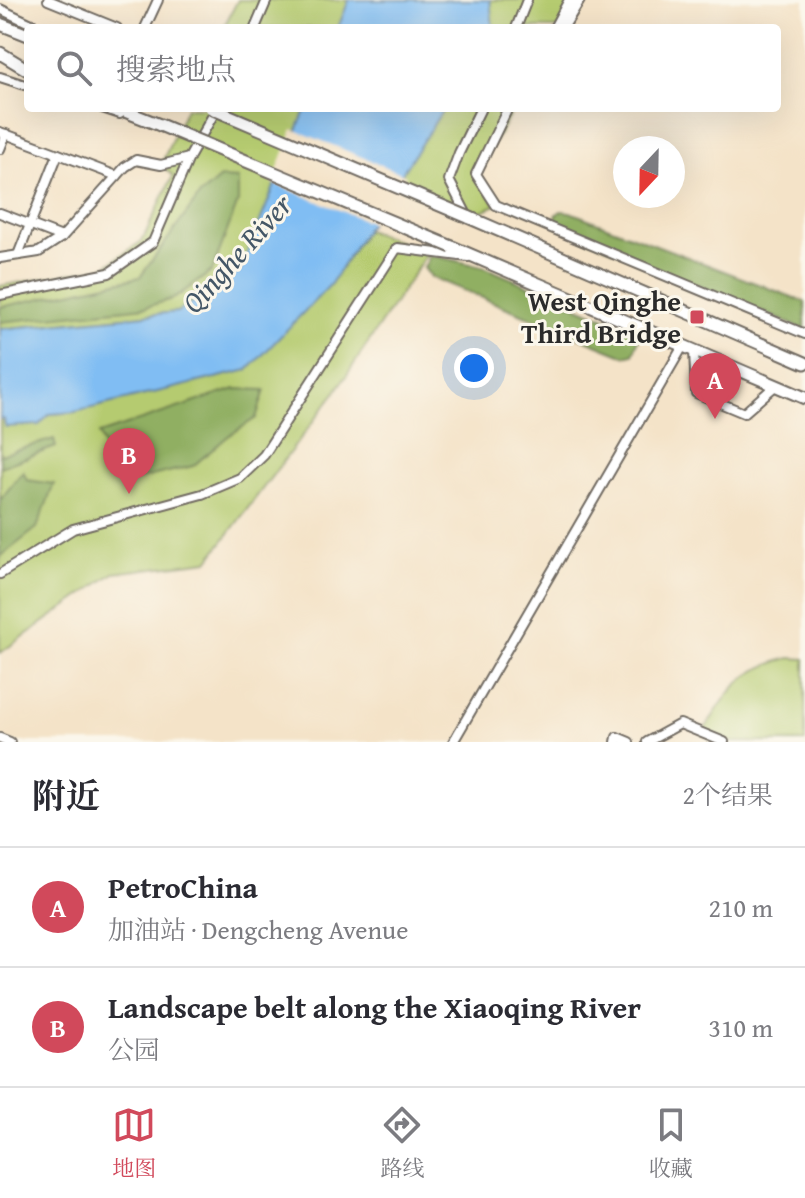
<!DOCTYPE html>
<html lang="zh">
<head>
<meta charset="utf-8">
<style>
  :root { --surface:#fff; --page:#f2f2f3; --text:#2b2b33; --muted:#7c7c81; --line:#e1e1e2; --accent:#d1495b }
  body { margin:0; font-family:"Gentium Book Plus","Noto Serif SC",serif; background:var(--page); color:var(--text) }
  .compass { position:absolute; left:613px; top:136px; width:72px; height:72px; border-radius:50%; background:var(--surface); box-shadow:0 8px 32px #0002; rotate:202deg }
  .you { position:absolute; left:474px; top:368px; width:28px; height:28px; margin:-20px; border:6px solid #fff; border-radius:50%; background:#1a73e8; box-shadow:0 0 0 12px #1a73e833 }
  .badge { display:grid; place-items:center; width:52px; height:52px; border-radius:50%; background:var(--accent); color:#fff; font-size:26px; font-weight:700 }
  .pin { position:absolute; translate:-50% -66px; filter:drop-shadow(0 2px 4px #0008) }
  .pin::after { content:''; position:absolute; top:42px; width:28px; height:24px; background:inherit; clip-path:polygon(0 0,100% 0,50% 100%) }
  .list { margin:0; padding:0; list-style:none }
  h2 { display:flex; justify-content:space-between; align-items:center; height:104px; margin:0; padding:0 32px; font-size:34px }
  h2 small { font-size:26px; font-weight:400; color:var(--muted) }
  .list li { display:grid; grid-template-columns:52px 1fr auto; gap:24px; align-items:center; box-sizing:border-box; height:120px; padding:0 32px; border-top:2px solid var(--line) }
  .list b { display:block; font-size:30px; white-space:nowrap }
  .list p { margin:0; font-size:26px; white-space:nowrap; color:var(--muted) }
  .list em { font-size:26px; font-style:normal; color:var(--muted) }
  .icon { flex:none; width:44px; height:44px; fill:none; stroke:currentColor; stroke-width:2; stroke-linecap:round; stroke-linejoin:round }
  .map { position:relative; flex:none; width:805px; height:742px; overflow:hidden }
  .search { position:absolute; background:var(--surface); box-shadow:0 8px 32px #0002; left:24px; right:24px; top:24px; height:88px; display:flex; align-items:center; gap:20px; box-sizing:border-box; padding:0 28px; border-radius:8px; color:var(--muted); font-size:30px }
  .sheet { height:344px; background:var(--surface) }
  nav { display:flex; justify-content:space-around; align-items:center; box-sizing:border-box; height:112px; border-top:2px solid var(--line); background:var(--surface); font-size:22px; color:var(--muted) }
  nav a { display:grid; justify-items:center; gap:4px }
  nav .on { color:var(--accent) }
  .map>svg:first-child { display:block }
  .green { fill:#b5cb6f; stroke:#707b4d; stroke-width:2 }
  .forest { fill:#90af62; stroke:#5e6d46; stroke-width:2 }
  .water { fill:#80bdf3; stroke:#56748f; stroke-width:2 }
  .pier { fill:#f4e3c8 }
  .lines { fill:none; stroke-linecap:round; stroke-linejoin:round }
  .minor-casing { stroke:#716b62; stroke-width:12 }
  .major-casing { stroke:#716b62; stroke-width:14 }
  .highway-casing { stroke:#716b62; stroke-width:15 }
  .minor { stroke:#fff; stroke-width:8 }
  .major { stroke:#fff; stroke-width:10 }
  .highway { stroke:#fff; stroke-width:11 }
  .highway-bridge-casing { stroke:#716b62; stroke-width:15; stroke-linecap:butt }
  .highway-bridge { stroke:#fff; stroke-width:11 }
  .poi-dot { fill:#d1495b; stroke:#fbf7ec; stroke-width:3 }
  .labels { text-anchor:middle; stroke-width:6; stroke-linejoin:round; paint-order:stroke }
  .poi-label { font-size:28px; font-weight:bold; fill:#2b2b2b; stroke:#fbf7ec; text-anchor:end }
  .water-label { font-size:30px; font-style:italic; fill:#445767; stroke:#fbf7ec }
</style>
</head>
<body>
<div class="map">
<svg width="805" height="742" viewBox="0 0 805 742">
  <rect width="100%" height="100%" fill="#fbf7ec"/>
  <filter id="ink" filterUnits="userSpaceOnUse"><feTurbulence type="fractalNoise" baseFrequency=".0125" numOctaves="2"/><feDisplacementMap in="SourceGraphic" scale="16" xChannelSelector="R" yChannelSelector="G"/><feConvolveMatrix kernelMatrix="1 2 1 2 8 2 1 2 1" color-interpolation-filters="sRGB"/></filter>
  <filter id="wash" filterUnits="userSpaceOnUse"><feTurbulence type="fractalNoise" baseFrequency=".006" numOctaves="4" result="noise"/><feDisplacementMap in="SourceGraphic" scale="32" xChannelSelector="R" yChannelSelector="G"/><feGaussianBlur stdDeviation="1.8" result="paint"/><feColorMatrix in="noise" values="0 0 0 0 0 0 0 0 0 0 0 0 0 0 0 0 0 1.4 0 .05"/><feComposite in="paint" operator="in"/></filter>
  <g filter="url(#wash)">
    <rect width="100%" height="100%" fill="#f4e3c8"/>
    <g class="green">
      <polygon points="238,0 349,0 339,28 223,28"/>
      <polygon points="490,0 575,0 559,28 493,28"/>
      <polygon points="186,108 308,108 240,271 178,312 0,329 0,286 104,267 142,241 173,176 161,165"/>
      <polygon points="444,108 514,108 476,174 496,205 468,217 394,185"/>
      <polygon points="366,230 428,252 337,390 208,561 114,573 0,653 0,419 4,418 5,426 50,414 75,412 330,285"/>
      <path d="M790,658L805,659V742H724L702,733C730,691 738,671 790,658Z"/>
    </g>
    <g class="forest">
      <polygon points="220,178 238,179 238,202 212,271 175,298 146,307 0,322 0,307 140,277 200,195"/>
      <polygon points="561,211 570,212 805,302 805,330 561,228 555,222 557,214"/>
      <polygon points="430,255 484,267 638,332 639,339 633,354 625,356 431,277 424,268"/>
      <polygon points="235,389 265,390 256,418 227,437 193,466 127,482 111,466 99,434"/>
      <polygon points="54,439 56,447 0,467 0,455"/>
      <polygon points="23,471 27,480 54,484 37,528 0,557 0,500"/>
    </g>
    <g class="water">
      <polygon points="349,0 490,0 493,28 338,28"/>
      <polygon points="306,108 444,108 330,285 248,370 75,412 50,414 39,425 5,427 4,419 0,419 0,329 177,312 240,271"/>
    </g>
    <polygon class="pier" points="293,129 406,175 374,224 272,183"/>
  </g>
  <g filter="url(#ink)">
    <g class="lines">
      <g class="minor-casing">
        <g id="minor">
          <polyline points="48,0 117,28"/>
          <polyline points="0,9 40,28"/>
          <polyline points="145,28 158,0"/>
          <polyline points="255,28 267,0"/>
          <polyline points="516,28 527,0"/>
          <polyline points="0,77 28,86"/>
          <polyline points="102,108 120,114"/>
          <polyline points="508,108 476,174 496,205 805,334"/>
          <polyline points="0,132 117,176 62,237 39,252 0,258"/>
          <polyline points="0,149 6,134"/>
          <polyline points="117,176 125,167 136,160 161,165 189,158"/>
          <polyline points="0,213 62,237"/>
          <polyline points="468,217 449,180 459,153 481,108"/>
          <polyline points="18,255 58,154"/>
          <polyline points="0,295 109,273 153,242 189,158 217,108"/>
          <polyline points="694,351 696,393 744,413 775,386"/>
          <polyline points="0,574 73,529 202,494 240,478 264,455 397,248 468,257"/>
          <polyline points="0,738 10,742"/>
          <polyline points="453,742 683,346"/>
          <polyline points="616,742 617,737 629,742"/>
          <polyline points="647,742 680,724 724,742"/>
        </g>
      </g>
      <g class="major-casing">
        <g id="major">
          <polyline points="555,28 570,0"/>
          <polyline points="562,28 579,0"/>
        </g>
      </g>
      <g class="highway-casing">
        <g id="highway">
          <polyline points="0,24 28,35"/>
          <polyline points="0,53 28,70"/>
          <polyline points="117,108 160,125"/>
          <polyline points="468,217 805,363"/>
          <polyline points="452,247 805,398"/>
        </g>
      </g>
      <use href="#minor" class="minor"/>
      <use href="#major" class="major"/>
      <use href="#highway" class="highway"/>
      <g class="highway-bridge-casing">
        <g id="highway-bridge">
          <polyline points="211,108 468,217"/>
          <polyline points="160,125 452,247"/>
        </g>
      </g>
      <use href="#highway-bridge" class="highway-bridge"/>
    </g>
  </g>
  <rect class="poi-dot" x="689" y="309" width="16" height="16" rx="4"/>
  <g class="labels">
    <g class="poi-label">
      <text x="681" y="311">West Qinghe<tspan x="681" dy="32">Third Bridge</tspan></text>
    </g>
    <g class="water-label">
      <text transform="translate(237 254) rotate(-48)" y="10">Qinghe River</text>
    </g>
  </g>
</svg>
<svg class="compass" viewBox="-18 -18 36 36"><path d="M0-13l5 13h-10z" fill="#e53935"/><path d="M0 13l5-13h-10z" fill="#7c7c81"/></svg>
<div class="you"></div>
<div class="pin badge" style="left:715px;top:419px">A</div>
<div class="pin badge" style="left:129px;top:494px">B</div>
<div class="search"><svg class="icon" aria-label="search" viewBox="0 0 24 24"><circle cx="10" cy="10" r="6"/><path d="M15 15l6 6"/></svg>搜索地点</div>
</div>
<section class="sheet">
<h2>附近<small>2个结果</small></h2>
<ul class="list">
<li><span class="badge">A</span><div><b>PetroChina</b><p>加油站 · Dengcheng Avenue</p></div><em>210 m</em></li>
<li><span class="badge">B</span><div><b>Landscape belt along the Xiaoqing River</b><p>公园</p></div><em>310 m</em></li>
</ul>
</section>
<nav>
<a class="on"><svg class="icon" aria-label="map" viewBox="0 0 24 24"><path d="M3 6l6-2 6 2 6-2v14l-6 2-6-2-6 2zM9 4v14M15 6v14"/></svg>地图</a>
<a><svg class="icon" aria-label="directions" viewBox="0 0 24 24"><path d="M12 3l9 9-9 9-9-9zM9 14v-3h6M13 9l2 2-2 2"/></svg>路线</a>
<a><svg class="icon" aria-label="saved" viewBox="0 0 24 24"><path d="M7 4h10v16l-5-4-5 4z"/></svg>收藏</a>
</nav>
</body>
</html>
